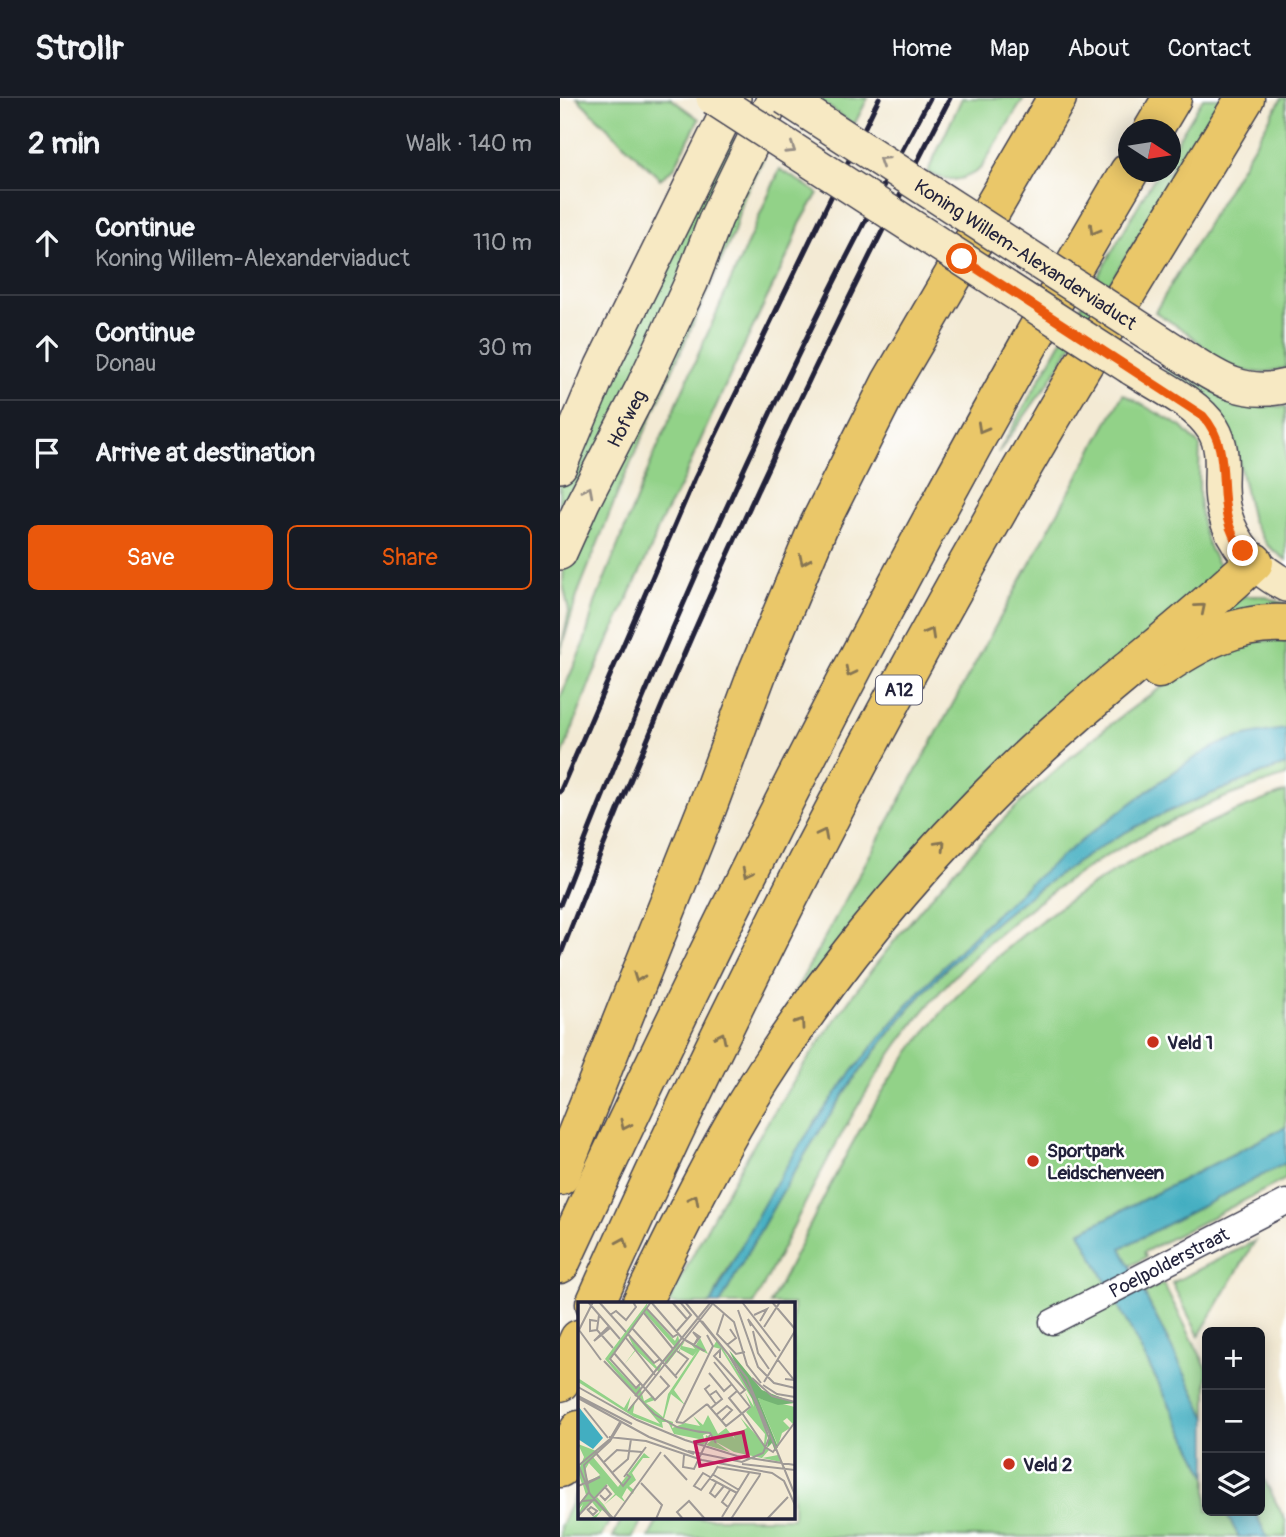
<!DOCTYPE html>
<html lang="en">
<head>
<meta charset="utf-8">
<style>
  :root { --surface:#171b24; --page:#242831; --text:#f1f3f6; --muted:#9ea1a6; --line:#363941; --accent:#ea580c }
  body { margin:0; font-family:Pangolin,sans-serif; background:var(--page); color:var(--text) }
  .controls { position:absolute; right:21px; bottom:21px; display:grid; overflow:hidden; border-radius:10px; box-shadow:0 4px 18px #0003 }
  .controls button { width:63px; height:63px; display:grid; place-items:center; padding:0; border:0; border-bottom:2px solid var(--line); background:var(--surface); color:var(--text); font:35px sans-serif }
  .compass { position:absolute; left:558px; top:21px; width:63px; height:63px; border-radius:50%; background:var(--surface); box-shadow:0 4px 18px #0003; rotate:102deg }
  .stop { position:absolute; width:21px; height:21px; margin:-16px; border:5px solid #ea580c; border-radius:50%; background:#fff }
  .stop.end { background:#ea580c; border-color:#fff; box-shadow:0 2px 7px #0008 }
  .list { margin:0; padding:0; list-style:none }
  h2 { display:flex; justify-content:space-between; align-items:center; height:91px; margin:0; padding:0 28px; font-size:30px }
  h2 small { font-size:23px; font-weight:400; color:var(--muted) }
  .list li { display:grid; grid-template-columns:46px 1fr auto; gap:21px; align-items:center; box-sizing:border-box; height:105px; padding:0 28px; border-top:2px solid var(--line) }
  .list b { display:block; font-size:26px; white-space:nowrap }
  .list p { margin:0; font-size:23px; white-space:nowrap; color:var(--muted) }
  .list em { font-size:23px; font-style:normal; color:var(--muted) }
  .actions { display:flex; gap:14px; padding:21px 28px }
  .actions a { flex:1; padding:16px 0; border:2px solid var(--accent); border-radius:10px; text-align:center; font-size:24px; color:var(--accent) }
  .actions .main { background:var(--accent); color:#fff }
  .icon { flex:none; width:38px; height:38px; fill:none; stroke:currentColor; stroke-width:2; stroke-linecap:round; stroke-linejoin:round }
  .map { position:relative; flex:none; width:726px; height:1439px; overflow:hidden }
  header { display:flex; align-items:center; gap:42px; box-sizing:border-box; height:98px; padding:0 35px; background:var(--surface); border-bottom:2px solid var(--line) }
  header strong { font-size:33px }
  nav { display:flex; gap:38px; margin-inline-start:auto; font-size:24px }
  main { display:flex }
  aside { flex:1; background:var(--surface) }
  .map>svg:first-child { display:block }
  .green { fill:#92d288; stroke:#5a7a62; stroke-width:2 }
  .water { fill:#42aec1; stroke:#32687e; stroke-width:2 }
  .lines { fill:none; stroke-linecap:round; stroke-linejoin:round }
  .street-casing { stroke:#414052; stroke-width:27 }
  .secondary-casing { stroke:#414052; stroke-width:36 }
  .highway-casing { stroke:#414052; stroke-width:41 }
  .street { stroke:#fff; stroke-width:24 }
  .secondary { stroke:#f7e9c3; stroke-width:33 }
  .highway { stroke:#eac769; stroke-width:38 }
  .rail { stroke:#22223b; stroke-width:5 }
  .secondary-bridge-casing { stroke:#414052; stroke-width:36; stroke-linecap:butt }
  .secondary-bridge { stroke:#f7e9c3; stroke-width:33 }
  .oneway { stroke:#978f86 }
  .oneway2 { stroke:#867452 }
  .route { stroke:#ea580c; stroke-width:9 }
  .poi-dot { fill:#c8321e; stroke:#fff; stroke-width:2.5 }
  .labels { text-anchor:middle; stroke-width:5; stroke-linejoin:round; paint-order:stroke }
  .shield { fill:#fff; stroke:#646476; stroke-width:2 }
  .shield-label { font-size:18px; font-weight:bold; fill:#22223b }
  .street-label { font-size:19px; fill:#22223b; stroke:#fff }
  .poi-label { font-size:19px; font-weight:bold; fill:#22223b; stroke:#fff; text-anchor:start }
  .inset-road { fill:none; stroke:#9f9a97; stroke-width:2 }
  .view { fill:#c2185b; fill-opacity:0.15; stroke:#c2185b; stroke-width:3.5 }
  .inset-edge { fill:none; stroke:#22223b; stroke-width:3.5 }
</style>
</head>
<body>
<header>
<strong>Strollr</strong>
<nav><a>Home</a><a>Map</a><a>About</a><a>Contact</a></nav>
</header>
<main>
<aside>
<h2>2 min<small>Walk · 140 m</small></h2>
<ul class="list">
<li><svg class="icon" aria-label="ahead" viewBox="0 0 24 24"><path d="M12 20V5M6 11l6-6 6 6"/></svg><div><b>Continue</b><p>Koning Willem-Alexanderviaduct</p></div><em>110 m</em></li>
<li><svg class="icon" aria-label="ahead" viewBox="0 0 24 24"><path d="M12 20V5M6 11l6-6 6 6"/></svg><div><b>Continue</b><p>Donau</p></div><em>30 m</em></li>
<li><svg class="icon" aria-label="arrive" viewBox="0 0 24 24"><path d="M6 21V4h12l-3 4 3 4H6"/></svg><div><b>Arrive at destination</b></div></li>
</ul>
<div class="actions"><a class="main">Save</a><a>Share</a></div>
</aside>
<div class="map">
<svg width="726" height="1439" viewBox="0 0 726 1439">
  <rect width="100%" height="100%" fill="#fff"/>
  <filter id="ink" filterUnits="userSpaceOnUse"><feTurbulence type="fractalNoise" baseFrequency=".0143" numOctaves="2"/><feDisplacementMap in="SourceGraphic" scale="14" xChannelSelector="R" yChannelSelector="G"/><feConvolveMatrix kernelMatrix="1 2 1 2 8 2 1 2 1" color-interpolation-filters="sRGB"/></filter>
  <filter id="wash" filterUnits="userSpaceOnUse"><feTurbulence type="fractalNoise" baseFrequency=".00686" numOctaves="4" result="noise"/><feDisplacementMap in="SourceGraphic" scale="28" xChannelSelector="R" yChannelSelector="G"/><feGaussianBlur stdDeviation="1.57" result="paint"/><feColorMatrix in="noise" values="0 0 0 0 0 0 0 0 0 0 0 0 0 0 0 0 0 1.4 0 .05"/><feComposite in="paint" operator="in"/></filter>
  <g filter="url(#wash)">
    <rect width="100%" height="100%" fill="#f3ead4"/>
    <g class="green">
      <polygon points="17,0 110,0 139,21 114,70 100,81"/>
      <polygon points="256,0 308,0 294,27"/>
      <path d="M402,0H464L421,70C402,85 389,84 367,75Z"/>
      <polygon points="643,0 664,0 489,284 438,355 584,97 598,74 610,74 611,53"/>
      <polygon points="722,0 726,0 726,270 702,275 682,273 656,260 628,235 595,214"/>
      <polygon points="167,37 181,46 0,437 0,381"/>
      <polygon points="198,57 204,60 182,102 174,134 61,387 18,495 0,555 9,513 3,486 4,464"/>
      <path d="M220,71L258,95L240,126L231,151C194,226 158,301 125,378C115,401 98,423 93,446L32,579L0,664V600L24,545L35,505L94,357Z"/>
      <polygon points="607,269 683,305 726,309 726,462 707,447 692,423 674,342 603,275"/>
      <path d="M563,296L622,329L640,348C638,391 635,443 667,477L210,939Z"/>
      <polygon points="684,498 703,498 726,506 726,517 625,534"/>
      <path d="M726,542V631C669,638 616,674 571,706C415,817 277,967 188,1137C177,1157 157,1185 153,1206H108C213,992 353,785 541,634C578,605 613,579 655,559C664,554 674,547 684,545C697,542 712,543 726,542Z"/>
      <path d="M726,667V678C576,724 430,817 338,946C281,1026 239,1119 194,1206H160C235,1066 318,921 443,818C475,792 512,767 547,745C591,717 654,696 702,675Z"/>
      <path d="M726,694V1029L520,1134L647,1379V1413H665L679,1439H89L99,1420H233V1206H210C254,1122 300,1017 358,943C453,822 583,745 726,694Z"/>
      <polygon points="726,1065 726,1081 584,1154 586,1159 570,1168 561,1150"/>
      <polygon points="695,1143 639,1238 612,1185"/>
      <polygon points="603,1185 647,1270 647,1320 584,1195"/>
      <polygon points="700,1373 726,1424 726,1439 707,1439 694,1413 700,1413"/>
      <polygon points="19,1389 19,1420 51,1420 41,1439 0,1439 0,1429"/>
      <polygon points="62,1420 83,1420 73,1439 53,1439"/>
    </g>
    <g class="water">
      <path d="M726,631V667L702,675C654,696 591,717 547,745C512,767 475,792 443,818C318,921 235,1066 160,1206H151C170,1170 188,1133 209,1097C294,951 428,807 566,709C595,688 640,651 674,641C691,636 709,633 726,631Z"/>
      <polygon points="726,1029 726,1065 561,1150 647,1320 647,1379 520,1134"/>
      <polygon points="665,1413 694,1413 707,1439 679,1439"/>
    </g>
  </g>
  <g filter="url(#ink)">
    <g class="lines">
      <g class="street-casing">
        <g id="street">
          <path id="s1" d="M492,1224L726,1104"/>
        </g>
      </g>
      <g class="secondary-casing">
        <g id="secondary">
          <path d="M617,254C653,277 681,300 726,288"/>
          <path d="M571,270C597,287 636,304 653,331C664,349 661,368 661,388C661,431 688,468 726,487"/>
          <polyline points="0,368 42,268 174,0"/>
          <path id="s2" d="M0,455L23,404L83,288L131,185L156,120L214,0"/>
        </g>
      </g>
      <g class="highway-casing">
        <g id="highway">
          <polyline points="593,32 612,0"/>
          <path d="M599,571C638,544 677,523 726,526"/>
          <polyline points="0,1078 147,710 198,573 259,427 331,284 497,0"/>
          <path d="M0,1166C173,793 359,427 569,74"/>
          <path d="M35,1206C169,905 322,609 489,324C553,215 620,108 685,0"/>
          <path d="M81,1206C114,1140 146,1073 184,1009C258,887 349,776 451,676C527,601 616,538 694,464"/>
          <polyline points="0,1284 19,1241"/>
          <polyline points="0,1370 19,1332"/>
        </g>
      </g>
      <use href="#street" class="street"/>
      <use href="#secondary" class="secondary"/>
      <use href="#highway" class="highway"/>
      <g class="rail">
        <polyline points="0,694 135,380 319,0"/>
        <path d="M0,807C106,531 229,260 370,0"/>
        <path d="M0,858C113,565 245,279 390,0"/>
      </g>
      <g class="secondary-bridge-casing">
        <g id="secondary-bridge">
          <polyline points="153,0 571,270"/>
          <path id="s3" d="M225,0L617,254"/>
        </g>
      </g>
      <use href="#secondary-bridge" class="secondary-bridge"/>
    </g>
    <defs><path id="oneway-chevron" d="M-2-3.5L2.5 0L-2 3.5" fill="none" stroke-width="1.6" stroke-linecap="round" stroke-linejoin="round" transform="scale(1.75)"/></defs>
    <g class="oneway">
      <use href="#oneway-chevron" transform="translate(231 51) rotate(33)"/>
      <use href="#oneway-chevron" transform="translate(323 63) rotate(-147)"/>
      <use href="#oneway-chevron" transform="translate(28 393) rotate(-63)"/>
    </g>
    <g class="oneway2">
      <use href="#oneway-chevron" transform="translate(534 132) rotate(120)"/>
      <use href="#oneway-chevron" transform="translate(422 330) rotate(119)"/>
      <use href="#oneway-chevron" transform="translate(244 462) rotate(114)"/>
      <use href="#oneway-chevron" transform="translate(641 510) rotate(-40)"/>
      <use href="#oneway-chevron" transform="translate(370 535) rotate(-61)"/>
      <use href="#oneway-chevron" transform="translate(290 574) rotate(117)"/>
      <use href="#oneway-chevron" transform="translate(263 736) rotate(-63)"/>
      <use href="#oneway-chevron" transform="translate(381 747) rotate(-47)"/>
      <use href="#oneway-chevron" transform="translate(187 776) rotate(117)"/>
      <use href="#oneway-chevron" transform="translate(78 879) rotate(111)"/>
      <use href="#oneway-chevron" transform="translate(240 925) rotate(-55)"/>
      <use href="#oneway-chevron" transform="translate(161 939) rotate(-64)"/>
      <use href="#oneway-chevron" transform="translate(65 1027) rotate(115)"/>
      <use href="#oneway-chevron" transform="translate(134 1101) rotate(-63)"/>
      <use href="#oneway-chevron" transform="translate(63 1144) rotate(-66)"/>
    </g>
  </g>
  <g class="lines" filter="url(#ink)">
    <path class="route" d="M402,161L643,318C679,358 648,409 683,453"/>
  </g>
  <g class="poi-dot">
    <circle cx="593" cy="944" r="7"/>
    <circle cx="473" cy="1063" r="7"/>
    <circle cx="449" cy="1366" r="7"/>
  </g>
  <g class="labels">
    <rect class="shield" x="316" y="577.5" width="46" height="29" rx="5"/>
    <g class="shield-label">
      <text x="339" y="598">A12</text>
    </g>
    <g class="street-label">
      <text dy="7" stroke="none"><textPath href="#s3" startOffset="287">Koning Willem-Alexanderviaduct</textPath></text>
      <text dy="7" stroke="none"><textPath href="#s2" startOffset="150">Hofweg</textPath></text>
      <text dy="7" stroke="none"><textPath href="#s1" startOffset="131">Poelpolderstraat</textPath></text>
    </g>
    <g class="poi-label">
      <text x="607" y="951">Veld 1</text>
      <text x="487" y="1059">Sportpark<tspan x="487" dy="22">Leidschenveen</tspan></text>
      <text x="463" y="1373">Veld 2</text>
    </g>
  </g>
  <g transform="translate(18 1204)">
    <rect width="217" height="217" fill="#f3ead4"/>
    <path d="M70,0L68,7L97,39L100,33L102,43L107,39L104,44L117,47L113,42L118,43L122,36L130,52L122,48L96,88L107,103L93,92L86,117L95,120L94,126L107,121L122,124L115,114L125,123L130,113L140,132L148,126L157,137L155,133L169,126L162,115L186,142L187,132L168,110L173,105L167,90L176,105L174,97L143,47L135,45L139,38L174,92L190,131L187,146L191,148L184,156L200,153L203,160L156,150L136,139L152,150L128,143L134,138L133,134L131,131L125,133L127,140L128,133L133,136L125,143L114,139L121,137L96,132L90,120H84L85,126L56,115L0,80V76L46,106L53,94L49,109L57,99L55,111L82,122L27,57ZM66,10L97,45L86,59L89,62L103,44L101,49L113,58L102,50V47L115,54L119,49L90,92L85,115L68,101L77,98L75,94L66,99L62,84L57,86L31,58L50,33L57,48L46,63L58,48L81,70L84,61L79,65L50,32ZM180,96L217,105V119L215,122L209,116L205,119L212,126L204,131L200,144ZM0,142L21,150L15,155L40,185L66,151L72,156H65L54,171L58,178L51,184L56,188L55,192L49,186L44,195L48,201L38,193L26,203L35,216L24,208L17,217L13,216L22,210L14,200L19,195L26,203L37,192L29,182L0,213L5,202L0,208V203L8,193L5,183L22,173L11,161L7,168L10,179L4,182L0,170L6,155Z" fill="#92d288" fill-rule="evenodd"/>
    <path d="M151,48L184,88L217,101L200,103L180,96L200,145L197,149L194,141L189,146L191,132Z" fill="#75b474"/>
    <path d="M0,104L25,136L15,147L0,137Z" fill="#42aec1"/>
    <path class="inset-road" d="M10,0L42,37M15,0L1,28L23,58M21,0L48,30M73,0L104,36M94,0L109,17M107,0L150,52L175,94L191,136L185,151L164,160L110,149M133,0L156,20L169,63L183,81M164,0L202,49M194,0L217,27M69,7L95,35L100,32M160,8L180,65L196,81L217,86M66,11L95,47M146,11L139,32L158,52L167,50M21,13L19,28L35,46M32,13L38,9L48,18L58,5L55,0M176,13L189,7L182,19M124,19L169,76L217,193M31,24L16,39L32,26M173,24L170,17L198,55M186,25L202,0M54,26L99,76M19,28L12,29V18L19,19M175,29L180,51L191,67M98,30L113,13L102,0M115,30L122,35L116,43L120,36ZM50,32L76,61L82,57M48,36L77,73M149,43L158,36L152,27M126,49L110,40L104,36L127,49M36,51L77,98L91,84L82,74M142,56V48L136,54L167,88L162,92M200,58L216,78L207,77M26,59L76,112L99,125L122,130M131,71L146,89L154,82M97,74L110,57L99,49M174,76L194,94L217,100M186,80L217,29M62,82L58,86L32,57L73,0M132,83L127,87L138,102M185,83L199,92L217,95M0,85L59,118L107,138L159,154L217,163M159,89L151,96L164,112M132,93L138,89L144,97L133,106M0,94L54,122M57,94L133,0M0,96L71,135L116,152M129,102L148,124L172,105L136,60M6,106L30,136M50,109L136,0M164,111L187,145L195,150L217,120M138,113L149,104L154,108L143,119M98,120L135,44L129,33M98,120L105,121L129,102M117,129L132,131L138,141M31,135L68,139L124,158L194,171L206,179L217,203M17,150L45,184L52,175L48,172M86,153L109,178M106,153L105,165L116,167L132,133M26,160L39,148L64,150M0,162L12,192L34,217M164,162L217,168M0,164L32,137L42,120M139,165L183,172M35,170L50,157L53,137M134,172L161,188M46,175L68,145M132,175L125,171L116,184L123,188L136,171L140,164M131,176L159,191M63,181L84,203L78,217M138,181L132,191L137,195L146,184M0,184L22,175L8,182M22,193L27,198L33,192L27,185M4,199L17,198L36,217M0,204L11,190L6,163L32,139L43,121M150,205L144,200L152,188M9,207L15,213L19,209L13,205L10,208M0,214L29,183M144,215L171,171M35,217L83,150M105,217L99,210L111,199L127,217M153,217L182,173M189,217L210,195"/>
    <path class="view" d="M165,130L170,154L122,164L117,140Z"/>
    <rect width="217" height="217" class="inset-edge"/>
  </g>
</svg>
<div class="controls">
<button>+</button>
<button>−</button>
<button><svg class="icon" aria-label="layers" viewBox="0 0 24 24"><path d="M12 4l9 5-9 5-9-5zM3 14l9 5 9-5"/></svg></button>
</div>
<svg class="compass" viewBox="-18 -18 36 36"><path d="M0-13l5 13h-10z" fill="#e53935"/><path d="M0 13l5-13h-10z" fill="#9ea1a6"/></svg>
<div class="stop" style="left:402px;top:161px"></div>
<div class="stop end" style="left:683px;top:453px"></div>
</div>
</main>
</body>
</html>
